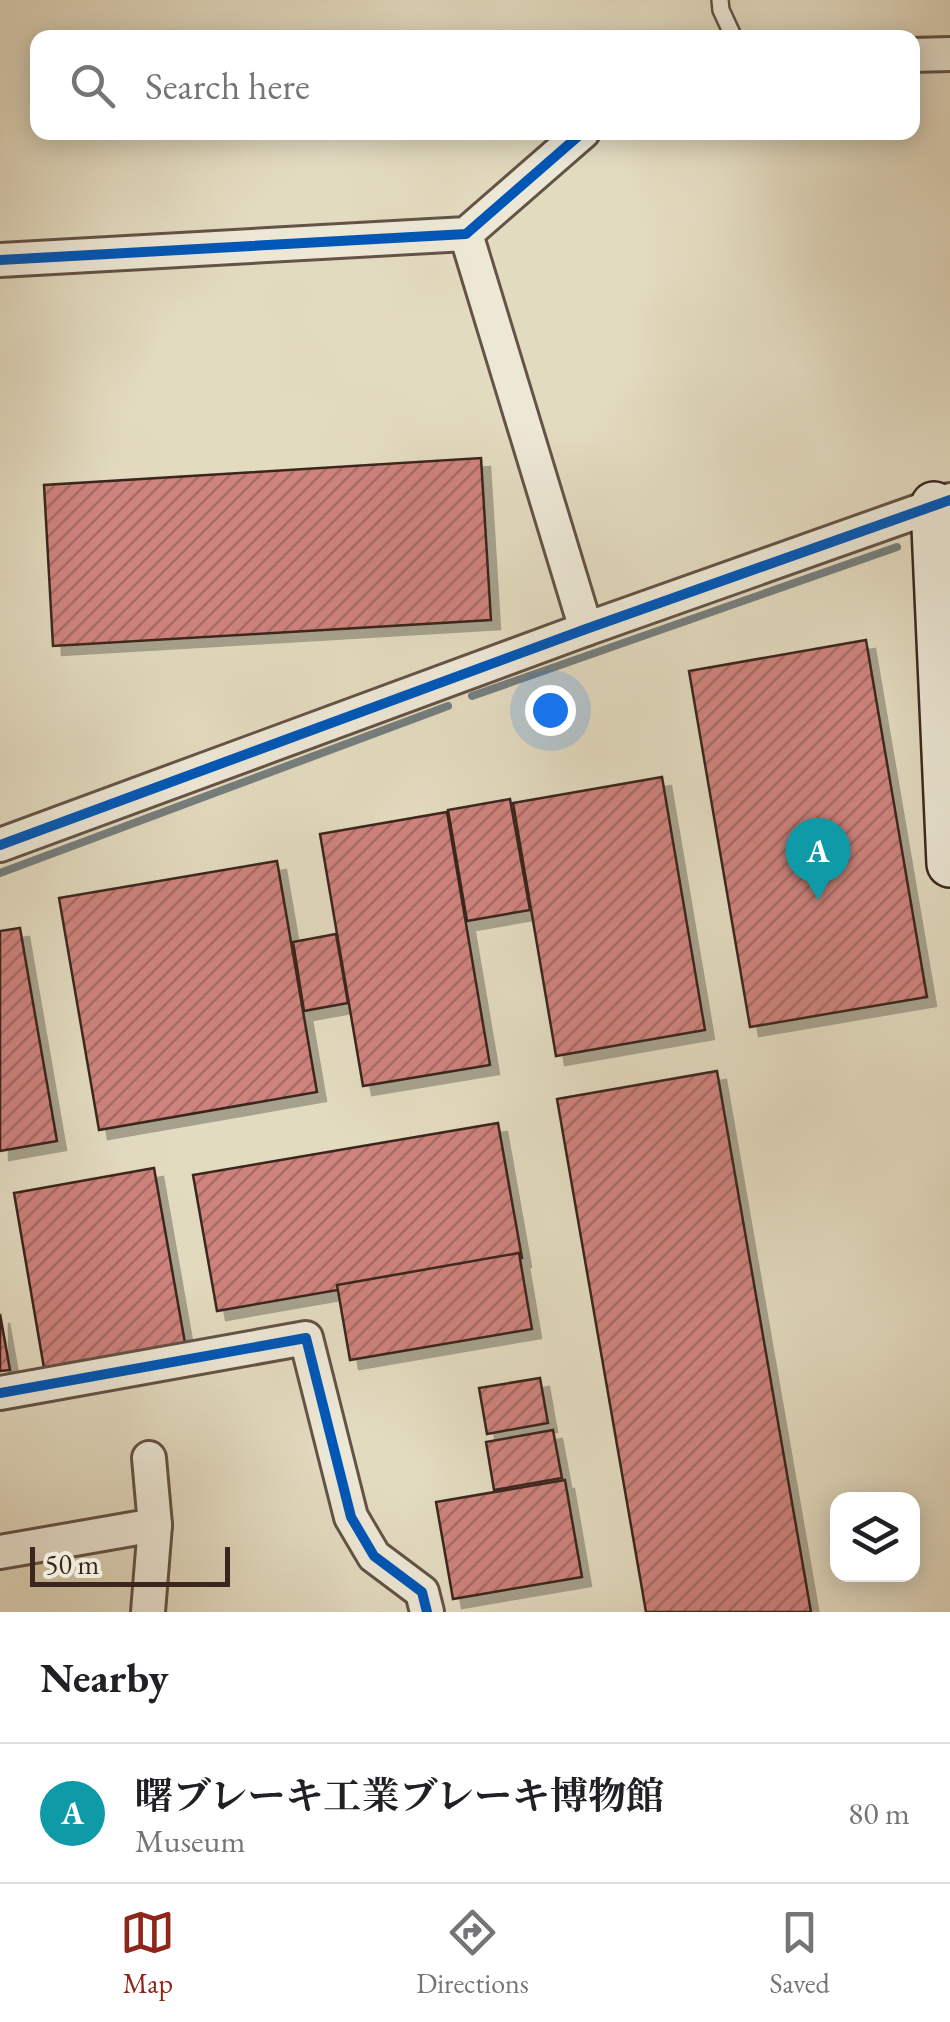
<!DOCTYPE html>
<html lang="en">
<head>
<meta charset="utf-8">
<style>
  :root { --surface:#fff; --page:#f6f6f6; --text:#202124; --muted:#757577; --line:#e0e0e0; --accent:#8f2418 }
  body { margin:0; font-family:"EB Garamond","Noto Serif JP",serif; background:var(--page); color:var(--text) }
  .controls { position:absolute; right:30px; bottom:30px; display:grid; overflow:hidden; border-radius:20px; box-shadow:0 5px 25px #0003 }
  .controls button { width:90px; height:90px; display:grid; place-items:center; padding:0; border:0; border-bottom:2px solid var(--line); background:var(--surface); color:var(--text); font:50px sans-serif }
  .scale { position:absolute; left:30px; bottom:25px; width:200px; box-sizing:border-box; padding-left:10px; border:5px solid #3a261e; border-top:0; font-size:28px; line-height:35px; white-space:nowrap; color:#3a261e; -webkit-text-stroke:8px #ede8d6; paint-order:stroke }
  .you { position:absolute; left:550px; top:710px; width:35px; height:35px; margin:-25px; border:8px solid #fff; border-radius:50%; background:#1a73e8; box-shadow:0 0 0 15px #1a73e833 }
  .badge { display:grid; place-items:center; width:65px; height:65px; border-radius:50%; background:var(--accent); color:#fff; font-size:32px; font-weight:700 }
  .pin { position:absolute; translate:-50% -82px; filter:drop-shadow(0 2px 5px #0008) }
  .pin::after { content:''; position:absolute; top:52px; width:35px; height:30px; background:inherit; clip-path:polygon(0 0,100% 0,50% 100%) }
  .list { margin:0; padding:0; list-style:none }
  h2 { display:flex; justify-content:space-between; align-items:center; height:130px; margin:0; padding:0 40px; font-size:42px }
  h2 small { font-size:32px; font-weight:400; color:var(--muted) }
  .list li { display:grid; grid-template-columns:65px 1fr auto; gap:30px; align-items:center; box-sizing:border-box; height:140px; padding:0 40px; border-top:2px solid var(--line) }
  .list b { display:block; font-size:38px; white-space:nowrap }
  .list p { margin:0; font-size:32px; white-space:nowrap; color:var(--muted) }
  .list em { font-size:32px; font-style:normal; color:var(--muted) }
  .icon { flex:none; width:55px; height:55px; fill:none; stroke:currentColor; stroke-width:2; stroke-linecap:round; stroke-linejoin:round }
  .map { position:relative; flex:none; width:950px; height:1612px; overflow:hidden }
  .search { position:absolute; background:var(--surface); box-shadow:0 5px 25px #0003; left:30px; right:30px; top:30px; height:110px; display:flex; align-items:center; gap:25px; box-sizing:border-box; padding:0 35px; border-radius:20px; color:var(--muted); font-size:38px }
  .sheet { height:270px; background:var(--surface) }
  nav { display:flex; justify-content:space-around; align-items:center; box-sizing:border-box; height:140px; border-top:2px solid var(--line); background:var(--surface); font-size:28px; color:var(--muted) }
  nav a { display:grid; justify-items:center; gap:5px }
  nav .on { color:var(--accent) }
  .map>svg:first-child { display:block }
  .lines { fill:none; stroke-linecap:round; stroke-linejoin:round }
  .stream { stroke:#757e7e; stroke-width:8 }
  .building { fill:url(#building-hatch); stroke:#3a261e; stroke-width:2.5; filter:url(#shadow) }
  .lane-casing { stroke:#645346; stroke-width:20 }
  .street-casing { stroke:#645346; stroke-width:38 }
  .secondary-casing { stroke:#3a261e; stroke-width:50 }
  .lane { stroke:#ede8d6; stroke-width:15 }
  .street { stroke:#ede8d6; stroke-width:32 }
  .secondary { stroke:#ede8d6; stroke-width:45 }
  .cycleway-casing { stroke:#ede8d6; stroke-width:16 }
  .cycleway { stroke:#0057b8; stroke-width:10 }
</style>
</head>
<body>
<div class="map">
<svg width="950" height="1612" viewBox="0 0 950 1612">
  <defs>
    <pattern id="building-hatch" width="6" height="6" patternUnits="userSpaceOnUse" patternTransform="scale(2.5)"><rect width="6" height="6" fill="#ce837d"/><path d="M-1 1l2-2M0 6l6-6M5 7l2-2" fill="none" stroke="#a86b66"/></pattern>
    <filter id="shadow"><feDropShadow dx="9" dy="9" stdDeviation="0" flood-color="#0004"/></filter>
  </defs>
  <rect width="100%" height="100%" fill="#e3dbc0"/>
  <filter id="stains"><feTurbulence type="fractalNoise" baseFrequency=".002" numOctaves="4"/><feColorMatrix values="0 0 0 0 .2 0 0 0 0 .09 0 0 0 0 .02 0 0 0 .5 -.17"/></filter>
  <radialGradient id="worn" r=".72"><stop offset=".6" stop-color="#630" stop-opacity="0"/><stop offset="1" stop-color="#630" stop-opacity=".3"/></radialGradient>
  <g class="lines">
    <g class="stream">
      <polyline points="472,696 897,547"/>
      <polyline points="0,873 448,706"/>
    </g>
  </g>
  <g class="building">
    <polygon points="481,458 491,620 53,646 44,485"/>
    <polygon points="866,640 927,997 750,1027 689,671"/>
    <polygon points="662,777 705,1030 556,1056 513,803"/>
    <polygon points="510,799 530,910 467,921 448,810"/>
    <polygon points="447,812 490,1065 363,1086 320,834"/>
    <polygon points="277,861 317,1092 99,1130 59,898"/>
    <polygon points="20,928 57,1141 0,1151 0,931"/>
    <polygon points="336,934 348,1003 304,1011 293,942"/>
    <polygon points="717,1071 811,1612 646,1612 557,1099"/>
    <polygon points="498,1123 522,1258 217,1311 193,1175"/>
    <polygon points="154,1168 185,1343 44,1368 14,1193"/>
    <polygon points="519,1253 532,1329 350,1360 337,1285"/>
    <polygon points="0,1314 10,1370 0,1371"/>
    <polygon points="540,1378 548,1423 487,1434 479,1388"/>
    <polygon points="553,1430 562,1478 494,1490 486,1442"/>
    <polygon points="565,1480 582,1577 453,1599 436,1502"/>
  </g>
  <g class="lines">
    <g class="lane-casing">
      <polyline id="lane" points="720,0 721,10 734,38"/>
    </g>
    <g class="street-casing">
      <g id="street">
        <polyline points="912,55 950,54"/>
        <polyline points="466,234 586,629"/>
        <polyline points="0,260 466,234 583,132"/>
        <polyline points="0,845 586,629 950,500"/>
        <polyline points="0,1393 306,1338 351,1517 374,1556 422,1592 427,1612"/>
        <polyline points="0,1552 155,1525 149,1458"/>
        <polyline points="148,1612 155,1525"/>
      </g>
    </g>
    <g class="secondary-casing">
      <polyline id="secondary" points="934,505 950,864"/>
    </g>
    <use href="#lane" class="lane"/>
    <use href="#street" class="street"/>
    <use href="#secondary" class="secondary"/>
    <g class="cycleway-casing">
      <g id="cycleway">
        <polyline points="0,260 466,234 583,132"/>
        <polyline points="0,845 586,629 950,500"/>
        <polyline points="0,1393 306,1338 351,1517 374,1556 422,1592 427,1612"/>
      </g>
    </g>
    <use href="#cycleway" class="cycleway"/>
  </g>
  <rect width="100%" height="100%" filter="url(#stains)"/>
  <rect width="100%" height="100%" fill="url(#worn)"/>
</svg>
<div class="controls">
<button><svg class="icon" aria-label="layers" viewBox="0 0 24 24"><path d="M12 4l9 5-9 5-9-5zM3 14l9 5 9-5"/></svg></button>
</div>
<div class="scale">50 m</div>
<div class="you"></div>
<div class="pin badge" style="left:818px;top:900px;background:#0f9aa8">A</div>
<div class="search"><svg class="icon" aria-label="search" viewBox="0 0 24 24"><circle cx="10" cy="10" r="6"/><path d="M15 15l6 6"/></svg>Search here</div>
</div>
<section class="sheet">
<h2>Nearby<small></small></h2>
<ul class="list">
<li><span class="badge" style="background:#0f9aa8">A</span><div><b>曙ブレーキ工業ブレーキ博物館</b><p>Museum</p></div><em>80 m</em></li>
</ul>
</section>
<nav>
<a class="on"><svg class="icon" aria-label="map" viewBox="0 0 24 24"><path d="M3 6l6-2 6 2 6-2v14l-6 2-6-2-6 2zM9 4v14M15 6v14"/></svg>Map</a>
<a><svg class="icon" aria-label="directions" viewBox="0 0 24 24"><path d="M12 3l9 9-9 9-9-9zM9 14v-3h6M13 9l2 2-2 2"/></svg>Directions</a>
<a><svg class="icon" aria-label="saved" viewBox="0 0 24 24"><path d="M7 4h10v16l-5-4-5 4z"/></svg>Saved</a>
</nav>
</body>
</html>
